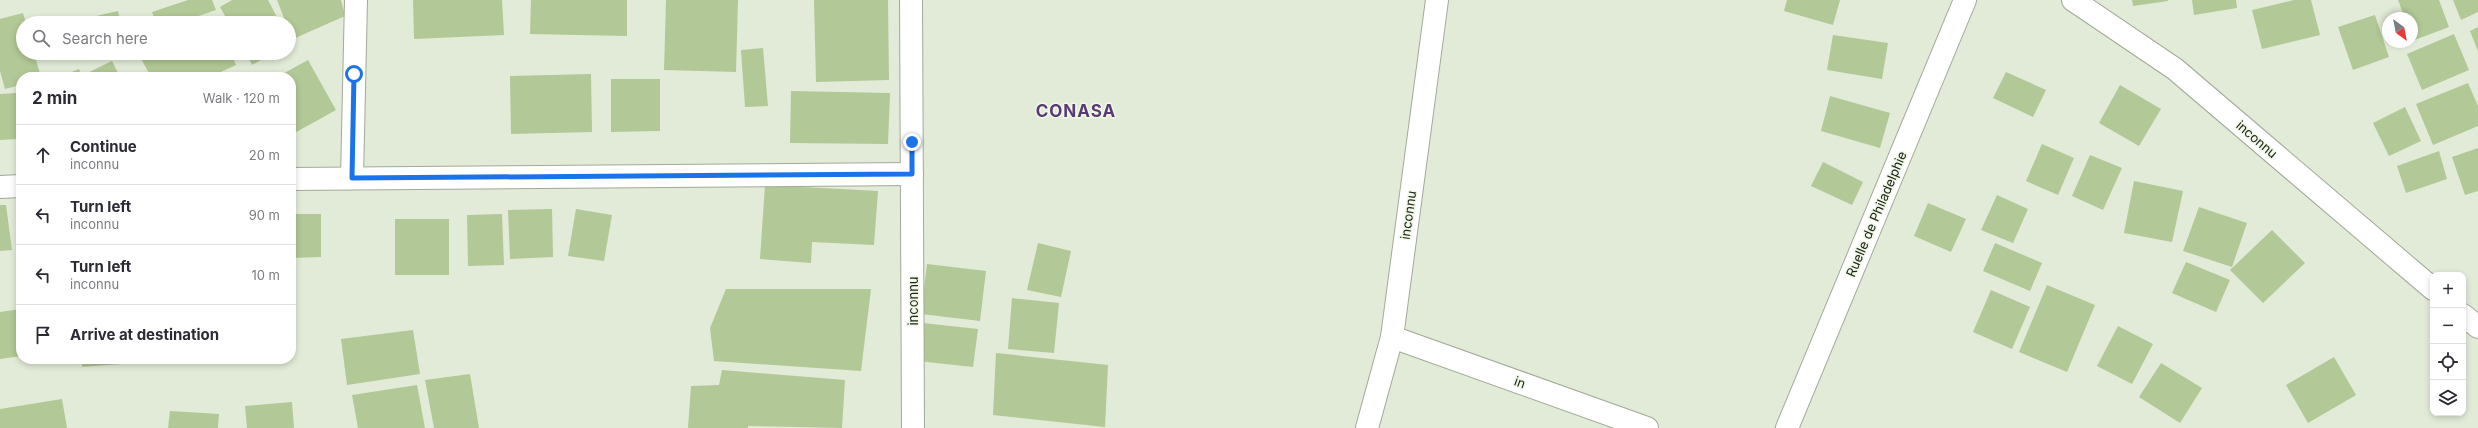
<!DOCTYPE html>
<html lang="en">
<head>
<meta charset="utf-8">
<style>
  :root { --surface:#fff; --page:#f2f2f3; --text:#2b2b33; --muted:#7c7c81; --line:#e1e1e2 }
  body { margin:0; font-family:Inter,sans-serif; background:var(--page); color:var(--text) }
  .controls { position:absolute; right:12px; bottom:12px; display:grid; overflow:hidden; border-radius:8px; box-shadow:0 2px 6px #0003 }
  .controls button { width:36px; height:36px; display:grid; place-items:center; padding:0; border:0; border-bottom:1px solid var(--line); background:var(--surface); color:var(--text); font:20px sans-serif }
  .compass { position:absolute; left:2382px; top:12px; width:36px; height:36px; border-radius:50%; background:var(--surface); box-shadow:0 2px 6px #0003; rotate:148deg }
  .stop { position:absolute; width:12px; height:12px; margin:-9px; border:3px solid #1a73e8; border-radius:50%; background:#fff }
  .stop.end { background:#1a73e8; border-color:#fff; box-shadow:0 1px 4px #0008 }
  .list { margin:0; padding:0; list-style:none }
  h2 { display:flex; justify-content:space-between; align-items:center; height:52px; margin:0; padding:0 16px; font-size:17px }
  h2 small { font-size:13px; font-weight:400; color:var(--muted) }
  .list li { display:grid; grid-template-columns:26px 1fr auto; gap:12px; align-items:center; box-sizing:border-box; height:60px; padding:0 16px; border-top:1px solid var(--line) }
  .list b { display:block; font-size:15px; white-space:nowrap }
  .list p { margin:0; font-size:13px; white-space:nowrap; color:var(--muted) }
  .list em { font-size:13px; font-style:normal; color:var(--muted) }
  .icon { flex:none; width:22px; height:22px; fill:none; stroke:currentColor; stroke-width:2; stroke-linecap:round; stroke-linejoin:round }
  .map { position:relative; flex:none; width:2478px; height:428px; overflow:hidden }
  .search { position:absolute; background:var(--surface); box-shadow:0 2px 6px #0003; left:16px; top:16px; width:280px; height:44px; display:flex; align-items:center; gap:10px; box-sizing:border-box; padding:0 14px; border-radius:22px; color:var(--muted); font-size:15px }
  .panel { position:absolute; background:var(--surface); box-shadow:0 2px 6px #0003; left:16px; top:72px; width:280px; height:292px; border-radius:16px }
  .map>svg:first-child { display:block }
  .building { fill:#b2c896 }
  .lines { fill:none; stroke-linecap:round; stroke-linejoin:round }
  .minor-casing { stroke:#a2aa98; stroke-width:24 }
  .minor { stroke:#fff; stroke-width:22 }
  .route { stroke:#1a73e8; stroke-width:5 }
  .labels { text-anchor:middle; stroke-width:3; stroke-linejoin:round; paint-order:stroke }
  .street-label { font-size:13px; fill:#21241d; stroke:#eff8e5 }
  .district-label { font-size:17px; font-weight:bold; letter-spacing:1px; fill:#5a3a75; stroke:#eff8e5 }
</style>
</head>
<body>
<div class="map">
<svg width="2478" height="428" viewBox="0 0 2478 428">
  <rect width="100%" height="100%" fill="#e2ebd8"/>
  <g class="building">
    <polygon points="188,0 212,0 216,10 178,23 156,23 152,12"/>
    <polygon points="232,0 268,0 280,23 229,23 220,7"/>
    <polygon points="277,0 341,0 345,16 293,39 289,23 286,23"/>
    <polygon points="413,0 502,0 504,35 414,39"/>
    <polygon points="531,0 627,0 627,36 530,34"/>
    <polygon points="666,0 738,0 736,72 664,70"/>
    <polygon points="814,0 888,0 889,80 816,82"/>
    <polygon points="1787,0 1840,0 1833,25 1784,11"/>
    <polygon points="2132,0 2168,0 2168,1 2133,6"/>
    <polygon points="2192,0 2236,0 2237,8 2194,15"/>
    <polygon points="2294,0 2311,0 2320,35 2262,49 2252,10"/>
    <polygon points="2398,0 2439,0 2449,27 2412,41 2412,18 2391,18 2403,13"/>
    <polygon points="2453,0 2478,0 2478,12 2461,20"/>
    <polygon points="118,11 121,23 84,23 83,19"/>
    <polygon points="23,13 26,23 23,23 23,53 34,53 41,77 21,77 21,85 5,89 0,71 0,19"/>
    <polygon points="2375,15 2389,57 2353,70 2338,27"/>
    <polygon points="218,17 220,23 205,23"/>
    <polygon points="2478,27 2478,51 2470,31"/>
    <polygon points="2454,34 2469,70 2422,90 2407,54"/>
    <polygon points="1833,35 1888,43 1882,79 1827,70"/>
    <polygon points="2397,42 2409,42 2399,46"/>
    <polygon points="763,48 768,106 745,107 741,50"/>
    <polygon points="90,53 115,53 115,54 92,59"/>
    <polygon points="138,53 231,53 236,65 210,77 151,77"/>
    <polygon points="246,53 274,53 252,65"/>
    <polygon points="308,60 336,110 291,135 291,77 277,77"/>
    <polygon points="112,61 120,77 84,77 83,75"/>
    <polygon points="79,69 82,77 60,77"/>
    <polygon points="2006,72 2046,90 2033,117 1993,98"/>
    <polygon points="591,74 592,132 511,134 510,76"/>
    <polygon points="611,79 660,79 660,131 611,132"/>
    <polygon points="2468,83 2478,106 2478,126 2433,145 2416,104"/>
    <polygon points="2120,85 2161,109 2139,146 2099,123"/>
    <polygon points="791,91 890,93 888,144 790,143"/>
    <polygon points="16,93 18,139 0,140 0,94"/>
    <polygon points="1830,96 1890,113 1880,148 1821,131"/>
    <polygon points="2405,107 2421,141 2389,156 2373,123"/>
    <polygon points="2042,144 2074,158 2058,195 2026,181"/>
    <polygon points="2478,148 2478,191 2465,195 2452,157"/>
    <polygon points="2439,151 2447,179 2406,193 2397,166"/>
    <polygon points="2090,155 2122,168 2103,210 2072,196"/>
    <polygon points="1823,162 1863,182 1852,205 1811,186"/>
    <polygon points="2134,181 2183,191 2172,242 2124,233"/>
    <polygon points="765,185 878,191 874,245 812,242 811,263 760,259"/>
    <polygon points="1997,195 2028,209 2013,243 1981,230"/>
    <polygon points="1928,203 1966,219 1951,252 1914,236"/>
    <polygon points="0,205 6,205 12,250 0,251"/>
    <polygon points="2199,207 2247,223 2232,267 2183,251"/>
    <polygon points="552,209 553,257 510,259 508,210"/>
    <polygon points="576,209 612,215 604,261 568,256"/>
    <polygon points="291,214 321,214 321,257 291,258"/>
    <polygon points="502,214 504,265 468,266 467,215"/>
    <rect x="395" y="219" width="54" height="56"/>
    <polygon points="2272,230 2305,263 2263,303 2230,270"/>
    <polygon points="1038,243 1071,251 1061,297 1027,290"/>
    <polygon points="1995,243 2042,263 2030,291 1983,271"/>
    <polygon points="2186,262 2230,280 2216,312 2172,293"/>
    <polygon points="927,264 986,271 980,321 921,314"/>
    <polygon points="2047,285 2095,305 2067,372 2019,352"/>
    <polygon points="726,289 871,289 861,371 714,361 710,328"/>
    <polygon points="1991,290 2030,307 2012,349 1973,332"/>
    <polygon points="1012,298 1059,303 1054,353 1008,349"/>
    <polygon points="21,309 21,356 0,359 0,312"/>
    <polygon points="923,323 978,329 973,367 918,361"/>
    <polygon points="2118,326 2153,344 2132,384 2097,366"/>
    <polygon points="413,330 420,374 347,385 341,339"/>
    <polygon points="996,353 1108,365 1105,427 993,415"/>
    <polygon points="2334,357 2356,395 2308,423 2286,385"/>
    <polygon points="82,359 147,359 147,362 82,367"/>
    <polygon points="2161,363 2202,388 2180,423 2139,397"/>
    <polygon points="722,370 845,380 842,428 748,426 748,428 688,428 691,386 719,385"/>
    <polygon points="470,374 479,428 434,428 425,380"/>
    <polygon points="417,385 425,428 358,428 352,395"/>
    <polygon points="62,399 67,428 0,428 0,409"/>
    <polygon points="292,402 294,428 247,428 245,406"/>
    <polygon points="170,411 219,414 218,428 168,428"/>
  </g>
  <g class="lines">
    <g class="minor-casing">
      <g id="minor">
        <polyline points="911,0 913,428"/>
        <polyline points="2073,0 2175,69 2433,289"/>
        <polyline points="352,178 356,0"/>
        <polyline points="291,179 912,174"/>
        <polyline points="0,187 21,186"/>
        <polyline points="2463,315 2478,327"/>
        <polyline points="1392,337 1647,428"/>
        <polyline points="1367,428 1392,337 1437,0"/>
        <polyline points="1787,428 1965,0"/>
      </g>
    </g>
    <use href="#minor" class="minor"/>
  </g>
  <g class="lines">
    <polyline class="route" points="354,74 352,178 912,174 912,142"/>
  </g>
  <g class="labels">
    <g class="street-label">
      <text transform="translate(2257 139) rotate(41)" y="5">inconnu</text>
      <text transform="translate(1876 214) rotate(-67)" y="5">Ruelle de Philadelphie</text>
      <text transform="translate(1408 215) rotate(-82)" y="5">inconnu</text>
      <text transform="translate(913 301) rotate(-90)" y="5">inconnu</text>
      <text transform="translate(1520 382) rotate(20)" y="5">in</text>
    </g>
    <g class="district-label">
      <text x="1076" y="117">CONASA</text>
    </g>
  </g>
</svg>
<div class="controls">
<button>+</button>
<button>−</button>
<button><svg class="icon" aria-label="locate" viewBox="0 0 24 24"><circle cx="12" cy="12" r="6"/><path d="M12 2v4M12 18v4M2 12h4M18 12h4"/></svg></button>
<button><svg class="icon" aria-label="layers" viewBox="0 0 24 24"><path d="M12 4l9 5-9 5-9-5zM3 14l9 5 9-5"/></svg></button>
</div>
<svg class="compass" viewBox="-18 -18 36 36"><path d="M0-13l5 13h-10z" fill="#e53935"/><path d="M0 13l5-13h-10z" fill="#7c7c81"/></svg>
<div class="stop" style="left:354px;top:74px"></div>
<div class="stop end" style="left:912px;top:142px"></div>
<div class="search"><svg class="icon" aria-label="search" viewBox="0 0 24 24"><circle cx="10" cy="10" r="6"/><path d="M15 15l6 6"/></svg>Search here</div>
<section class="panel">
<h2>2 min<small>Walk · 120 m</small></h2>
<ul class="list">
<li><svg class="icon" aria-label="ahead" viewBox="0 0 24 24"><path d="M12 20V5M6 11l6-6 6 6"/></svg><div><b>Continue</b><p>inconnu</p></div><em>20 m</em></li>
<li><svg class="icon" aria-label="left" viewBox="0 0 24 24"><path d="M17 20v-9H6M10 6l-5 5 5 5"/></svg><div><b>Turn left</b><p>inconnu</p></div><em>90 m</em></li>
<li><svg class="icon" aria-label="left" viewBox="0 0 24 24"><path d="M17 20v-9H6M10 6l-5 5 5 5"/></svg><div><b>Turn left</b><p>inconnu</p></div><em>10 m</em></li>
<li><svg class="icon" aria-label="arrive" viewBox="0 0 24 24"><path d="M6 21V4h12l-3 4 3 4H6"/></svg><div><b>Arrive at destination</b></div></li>
</ul>
</section>
</div>
</body>
</html>
